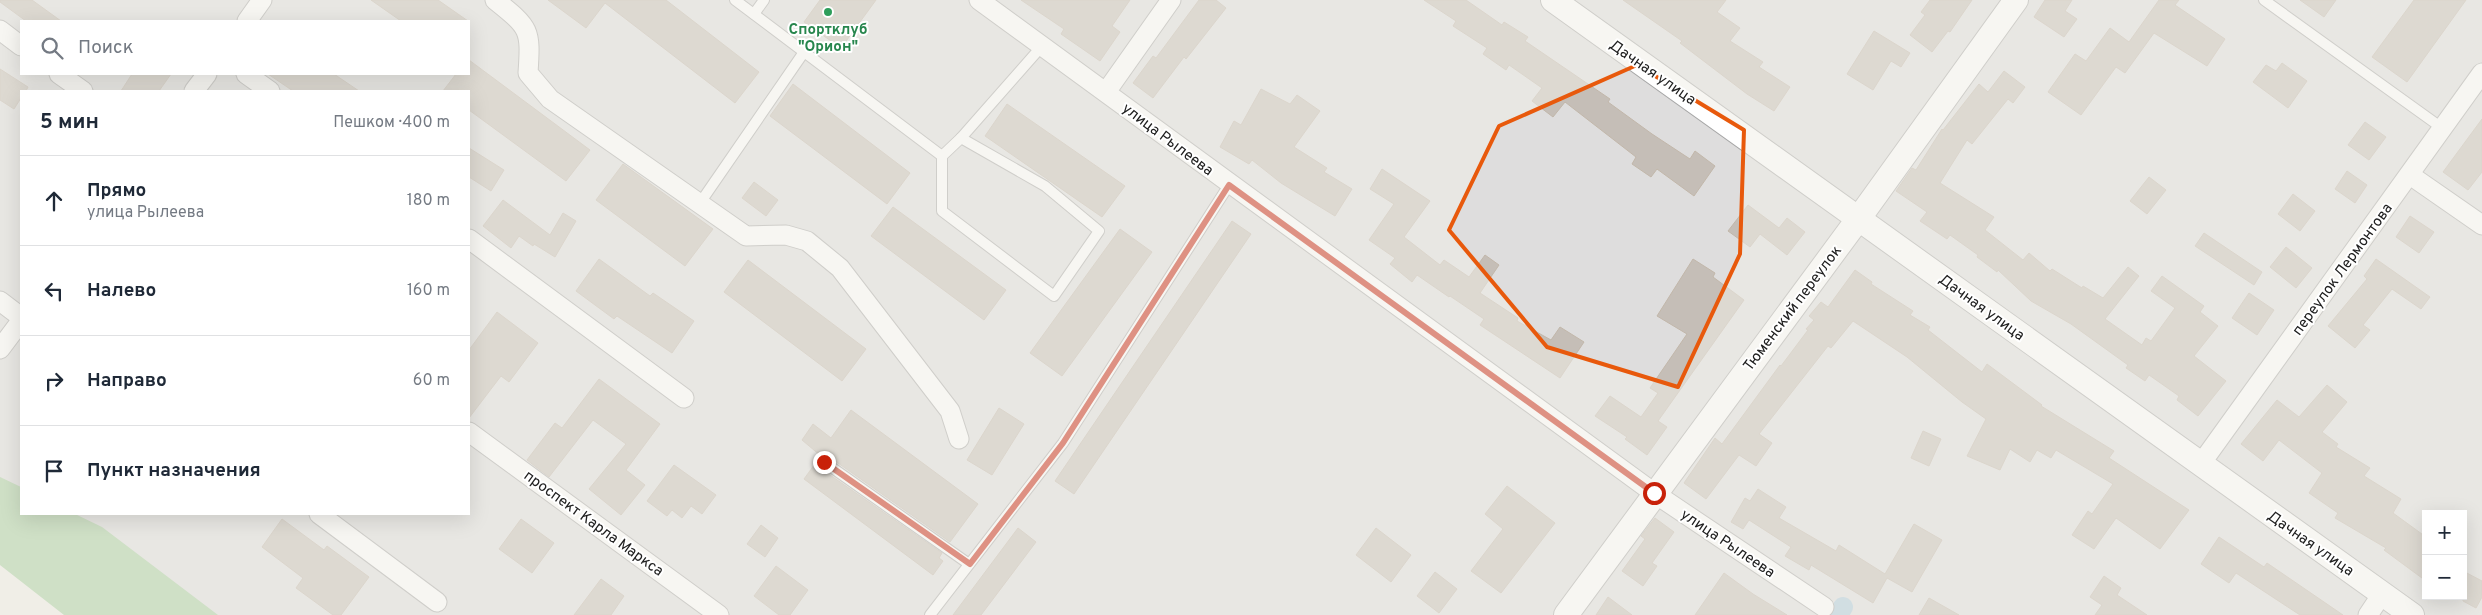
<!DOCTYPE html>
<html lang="ru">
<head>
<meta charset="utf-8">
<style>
  :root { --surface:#fff; --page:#f2f2f3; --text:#1f2937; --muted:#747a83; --line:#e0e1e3 }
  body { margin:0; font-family:Overpass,sans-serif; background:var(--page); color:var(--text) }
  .controls { position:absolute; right:15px; bottom:15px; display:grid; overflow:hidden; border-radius:0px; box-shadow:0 5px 20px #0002 }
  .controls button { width:45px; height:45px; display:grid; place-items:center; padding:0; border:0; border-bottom:1px solid var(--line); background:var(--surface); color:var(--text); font:25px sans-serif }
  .stop { position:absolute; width:15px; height:15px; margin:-11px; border:4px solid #c82109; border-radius:50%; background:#fff }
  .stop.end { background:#c82109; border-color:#fff; box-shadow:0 1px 5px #0008 }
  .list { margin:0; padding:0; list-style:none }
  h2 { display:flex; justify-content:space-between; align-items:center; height:65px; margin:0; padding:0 20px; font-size:21px }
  h2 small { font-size:16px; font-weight:400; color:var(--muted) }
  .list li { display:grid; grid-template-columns:32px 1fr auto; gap:15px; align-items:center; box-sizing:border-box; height:90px; padding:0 20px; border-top:1px solid var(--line) }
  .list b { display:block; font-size:19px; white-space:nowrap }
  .list p { margin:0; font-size:16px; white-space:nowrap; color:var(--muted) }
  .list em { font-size:16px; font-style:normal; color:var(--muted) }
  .icon { flex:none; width:28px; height:28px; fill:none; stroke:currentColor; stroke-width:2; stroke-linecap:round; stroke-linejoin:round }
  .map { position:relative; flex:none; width:2482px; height:615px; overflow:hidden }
  .search { position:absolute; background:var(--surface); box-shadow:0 5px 20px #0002; left:20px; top:20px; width:450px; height:55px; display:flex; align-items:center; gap:12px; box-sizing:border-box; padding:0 18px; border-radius:0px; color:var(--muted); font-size:19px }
  .panel { position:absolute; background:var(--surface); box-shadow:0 5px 20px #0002; left:20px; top:90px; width:450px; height:425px; border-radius:0px }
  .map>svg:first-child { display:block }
  .residential { fill:#dedddd; fill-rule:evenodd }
  .forest { fill:#a6ce9e }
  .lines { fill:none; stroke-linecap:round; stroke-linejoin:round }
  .canal { stroke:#aacadc; stroke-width:20 }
  .building { fill:#c5beb7; stroke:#c2b7aa }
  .service-casing { stroke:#a7a7a7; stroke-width:12 }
  .minor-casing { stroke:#a7a7a7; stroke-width:21 }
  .tertiary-casing { stroke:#a7a7a7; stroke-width:26 }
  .service { stroke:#fff; stroke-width:10 }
  .minor { stroke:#fff; stroke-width:19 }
  .tertiary { stroke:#fff; stroke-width:24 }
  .route { stroke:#c82109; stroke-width:6 }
  .marked { fill:none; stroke:#e8590c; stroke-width:4; stroke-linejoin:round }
  .leisure-dot { fill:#2e9e5b; stroke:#fff; stroke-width:2 }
  .labels { text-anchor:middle; stroke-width:4; stroke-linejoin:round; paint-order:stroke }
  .leisure-label { font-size:15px; font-weight:bold; fill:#27864d; stroke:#fff }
  .street-label { font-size:15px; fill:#202020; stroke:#fff }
</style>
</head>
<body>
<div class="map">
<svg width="2482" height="615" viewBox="0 0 2482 615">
  <rect width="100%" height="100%" fill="#f0eee7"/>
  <path class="residential" d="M0,0H2482V615H152L0,501ZM21,21H469V74H21ZM21,91H469V514H21ZM2426,514H2463V596H2426Z"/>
  <polygon class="forest" points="0,477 21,487 21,514 75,514 102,527 218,615 64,615 0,565"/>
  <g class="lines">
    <polyline class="canal" points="1838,615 1843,607"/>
  </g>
  <g class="building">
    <polygon points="0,0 32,0 61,21 26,21 0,2"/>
    <polygon points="371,0 438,0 468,21 401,21"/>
    <polygon points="548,0 666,0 759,72 735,103 605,3 586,28"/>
    <polygon points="820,0 876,0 841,48 804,22"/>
    <polygon points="1021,0 1130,0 1112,26 1120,32 1100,61 1061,34 1064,29"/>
    <polygon points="1199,0 1216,0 1226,8 1186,59 1184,57 1153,98 1133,83 1153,56 1156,58"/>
    <polygon points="1424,0 1466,0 1502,25 1504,22 1528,37 1525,41 1610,99 1608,102 1652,134 1690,159 1695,151 1715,166 1694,196 1657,169 1651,177 1632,164 1636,157 1565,102 1553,117 1532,101 1542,88 1509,65 1506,70 1483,54 1487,48 1453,26 1456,21"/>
    <polygon points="1623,0 1726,0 1717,12 1740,28 1730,41 1763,62 1759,67 1790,87 1774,111 1747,94 1680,43 1682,41"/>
    <polygon points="1930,0 1972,0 1950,32 1948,31 1932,52 1910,35 1925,15 1921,12"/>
    <polygon points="2045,0 2072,0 2065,11 2077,19 2064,37 2034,17"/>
    <polygon points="2159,0 2179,0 2175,5 2225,39 2207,66 2154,33 2125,73 2116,67 2081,115 2048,92 2075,54 2086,61 2110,28 2129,42"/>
    <polygon points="2300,0 2336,0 2324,17"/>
    <polygon points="2414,0 2466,0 2407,82 2372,57"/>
    <polygon points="1874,31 1910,53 1901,67 1891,61 1873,90 1847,74"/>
    <polygon points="469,60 590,150 566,181 469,110 469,91 443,91 456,74 469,74"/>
    <polygon points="2282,63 2307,81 2288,108 2253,82 2266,65 2276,71"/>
    <polygon points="0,69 28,87 26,91 21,91 21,98 14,109 0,100"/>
    <polygon points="2004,71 2025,87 2013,103 2008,99 1972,144 1967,140 1940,183 1994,217 1985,230 2023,260 2029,253 2050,271 2052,269 2082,288 2083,286 2103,298 2128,267 2139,276 2105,319 2142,345 2146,338 2151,341 2175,308 2151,291 2162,276 2204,306 2200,312 2218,326 2194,356 2226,381 2198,416 2177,400 2179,396 2149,375 2145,381 2126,368 2128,365 2071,324 2031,301 1998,270 1997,272 1977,257 1978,255 1950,235 1947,239 1920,221 1927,212 1896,191 1912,168 1916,170 1942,129 1943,130 1979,84 1988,92"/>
    <polygon points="132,74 171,74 159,91 121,91"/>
    <polygon points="268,74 334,74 359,91 293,91"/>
    <polygon points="793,84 910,173 887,204 770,116"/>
    <polygon points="1261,89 1290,104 1297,95 1320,111 1294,147 1327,168 1324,172 1352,189 1335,216 1281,183 1252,160 1249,164 1220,147 1234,121 1241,125"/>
    <polygon points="1007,104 1125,186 1102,217 985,136"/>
    <polygon points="2482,119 2482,172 2468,190 2443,172"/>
    <polygon points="2365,122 2386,137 2369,160 2348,145"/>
    <polygon points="469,148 504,170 491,191 469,177"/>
    <polygon points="623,164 713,229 685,266 596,200"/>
    <polygon points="1382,169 1430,201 1404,237 1440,265 1444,260 1469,277 1485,255 1499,265 1480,293 1518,318 1517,321 1551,340 1560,327 1584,342 1560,378 1480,325 1484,319 1450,296 1449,297 1417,275 1412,282 1390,264 1395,258 1369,240 1394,204 1370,189"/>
    <polygon points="2347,171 2367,185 2355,203 2335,189"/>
    <polygon points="2149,177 2166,190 2147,214 2130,201"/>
    <polygon points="754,182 778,200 766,216 742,198"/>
    <polygon points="2293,194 2315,211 2300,231 2278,214"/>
    <polygon points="503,200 550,235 563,213 576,221 555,257 534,244 533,246 519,236 511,248 483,226"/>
    <polygon points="1748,205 1779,228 1787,218 1805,232 1787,255 1760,234 1750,247 1728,231"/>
    <polygon points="893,207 1006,290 984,320 871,236"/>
    <polygon points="2410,216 2434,232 2419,253 2396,237"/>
    <polygon points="1232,221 1251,234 1074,494 1055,481"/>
    <polygon points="1120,229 1152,252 1062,376 1030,353"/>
    <polygon points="2204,233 2262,272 2254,285 2195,246"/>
    <polygon points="2286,247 2312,268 2296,288 2270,267"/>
    <polygon points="599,259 650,296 653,293 694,321 672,353 617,316 614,319 576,291"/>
    <polygon points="1693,259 1715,273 1713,277 1744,300 1658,421 1667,427 1647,455 1625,439 1627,437 1595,416 1610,396 1641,417 1658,393 1650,388 1687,334 1657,316"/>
    <polygon points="2376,259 2430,297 2421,309 2392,289 2363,325 2370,330 2355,348 2328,326 2367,279 2364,276"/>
    <polygon points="748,260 866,349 842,381 724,292"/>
    <polygon points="1855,270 1872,282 1871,284 1913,311 1910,315 1930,327 1928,330 1982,372 1987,364 2042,405 2041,406 2114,451 2109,458 2189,510 2160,549 2116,518 2094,549 2072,535 2088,511 2092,514 2113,484 2056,450 2051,458 2037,450 2030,462 2010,449 2000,470 1967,456 1986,419 1962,402 1907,357 1853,321 1831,348 1828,346 1759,434 1772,443 1756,466 1739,455 1706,499 1684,483 1715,438 1722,444 1780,365 1781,366 1808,330 1806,329 1814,320 1809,316 1821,302 1828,307"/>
    <polygon points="2249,293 2274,310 2257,335 2232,318"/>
    <polygon points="497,312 538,343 509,382 501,376 469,418 469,350"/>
    <polygon points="599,379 660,424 626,470 645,485 621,515 589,489 626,444 593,420 549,477 527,460 555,423 562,428"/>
    <polygon points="2327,385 2347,402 2322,432 2338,444 2336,447 2370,468 2364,476 2401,499 2393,513 2426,537 2426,581 2384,550 2386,548 2335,518 2338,513 2309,493 2322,473 2279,440 2263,461 2241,444 2277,400 2299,417"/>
    <polygon points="999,408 1024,424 992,475 967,460"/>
    <polygon points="851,410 978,504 950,542 828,456 821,456 802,440 813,424 831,438"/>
    <polygon points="1923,431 1941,439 1929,466 1911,458"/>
    <polygon points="817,461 820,468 942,553 939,558 943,561 933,575 804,479"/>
    <polygon points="674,465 716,495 702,514 691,506 682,518 672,510 667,516 647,501"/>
    <polygon points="1507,486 1555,523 1501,593 1471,571 1503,529 1485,514"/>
    <polygon points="1758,489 1786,507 1779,518 1836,551 1839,545 1885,574 1914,524 1942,540 1912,592 1887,578 1873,603 1811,565 1809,570 1785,556 1791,547 1749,520 1743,529 1731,522 1745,498 1750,501"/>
    <polygon points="1655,518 1674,532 1652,563 1657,566 1643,586 1622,571 1645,539 1641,536"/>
    <polygon points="282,519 324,550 327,546 369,577 341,615 333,615 296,588 303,578 262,547"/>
    <polygon points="521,519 554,543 532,573 499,549"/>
    <polygon points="761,525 778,538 765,557 747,544"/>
    <polygon points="1018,528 1036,542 981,615 953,615"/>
    <polygon points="1376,528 1411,555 1391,582 1356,555"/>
    <polygon points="2219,537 2264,567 2267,563 2343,615 2300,615 2236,573 2229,583 2201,564"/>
    <polygon points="776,566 808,590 790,615 779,615 754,596"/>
    <polygon points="2463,571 2482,581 2482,597 2476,608 2463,601"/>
    <polygon points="1435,572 1457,589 1439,613 1417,596"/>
    <polygon points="1724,573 1753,594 1787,615 1695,615"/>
    <polygon points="2104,576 2121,588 2117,595 2147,615 2095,615 2102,605 2090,597"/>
    <polygon points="601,579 624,596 611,615 574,615"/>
    <polygon points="1608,597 1632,615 1596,615"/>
    <polygon points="1929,598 1959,615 1919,615"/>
  </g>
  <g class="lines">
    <g class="service-casing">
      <g id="service">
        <polyline points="735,0 942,156"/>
        <polyline points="2264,0 2442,128"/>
        <polyline points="754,14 764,0"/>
        <polygon points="961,138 1045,186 1099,231 1054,296 942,211 942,156"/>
        <polyline points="961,138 1042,46"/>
        <polyline points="700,203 804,52"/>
        <polyline points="824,462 969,564"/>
        <polyline points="930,615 1063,443 1229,185"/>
      </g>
    </g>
    <g class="minor-casing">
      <g id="minor">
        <path d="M495,0C530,28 531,29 528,73L550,99L746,236L786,235L807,241L840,268L950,411L959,439"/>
        <polyline points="979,0 1654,493 1824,607"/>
        <polyline points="247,21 262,0"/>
        <polyline points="0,30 21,46"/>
        <polyline points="59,74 83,91"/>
        <polyline points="246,74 270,91"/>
        <polyline points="194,91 207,74"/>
        <polyline points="1106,92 1171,0"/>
        <polyline points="2410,175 2482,225"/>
        <polyline points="469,239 684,398"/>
        <polyline points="0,301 21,317"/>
        <polyline points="0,349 21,321"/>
        <polyline points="469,432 719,615"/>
        <polyline points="2200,465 2482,73"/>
        <polyline points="319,514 437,602"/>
        <polyline points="2368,615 2382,594"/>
      </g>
    </g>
    <g class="tertiary-casing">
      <g id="tertiary">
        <polyline points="1553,0 2412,615"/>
        <polyline points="1566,615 1859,218 2016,0"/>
      </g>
    </g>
    <use href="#service" class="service"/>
    <use href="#minor" class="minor"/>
    <use href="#tertiary" class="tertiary"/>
  </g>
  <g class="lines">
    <polyline class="route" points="824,462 970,564 1063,443 1229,185 1654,493"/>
  </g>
  <path d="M0 0H2482V615H0ZM1637,65L1744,130L1740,254L1678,387L1547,347L1449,230L1499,126Z" fill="#f0eee7" fill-opacity=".55" fill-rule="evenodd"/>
  <path class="marked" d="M1637,65L1744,130L1740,254L1678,387L1547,347L1449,230L1499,126Z"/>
  <circle class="leisure-dot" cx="828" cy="12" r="5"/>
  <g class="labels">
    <g class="leisure-label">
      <text x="828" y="34">Спортклуб<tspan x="828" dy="17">"Орион"</tspan></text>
    </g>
    <g class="street-label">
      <text transform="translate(1653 72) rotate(35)" y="5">Дачная улица</text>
      <text transform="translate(1168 139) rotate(37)" y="5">улица Рылеева</text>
      <text transform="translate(2342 269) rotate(-54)" y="5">переулок Лермонтова</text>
      <text transform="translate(1982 307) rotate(36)" y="5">Дачная улица</text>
      <text transform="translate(1792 308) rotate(-53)" y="5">Тюменский переулок</text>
      <text transform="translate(594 523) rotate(36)" y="5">проспект Карла Маркса</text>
      <text transform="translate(1728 543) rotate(34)" y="5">улица Рылеева</text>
      <text transform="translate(2311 543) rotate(35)" y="5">Дачная улица</text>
    </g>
  </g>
</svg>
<div class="controls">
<button>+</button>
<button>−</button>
</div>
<div class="stop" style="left:1654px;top:493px"></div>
<div class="stop end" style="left:824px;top:462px"></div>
<div class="search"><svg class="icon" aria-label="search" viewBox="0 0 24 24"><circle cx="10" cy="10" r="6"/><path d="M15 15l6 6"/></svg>Поиск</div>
<section class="panel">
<h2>5 мин<small>Пешком · 400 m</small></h2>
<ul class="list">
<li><svg class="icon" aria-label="ahead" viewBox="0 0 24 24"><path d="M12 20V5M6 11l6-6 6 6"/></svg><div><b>Прямо</b><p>улица Рылеева</p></div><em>180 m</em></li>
<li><svg class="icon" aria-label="left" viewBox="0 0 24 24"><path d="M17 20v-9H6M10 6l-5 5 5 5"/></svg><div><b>Налево</b></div><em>160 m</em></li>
<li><svg class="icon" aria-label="right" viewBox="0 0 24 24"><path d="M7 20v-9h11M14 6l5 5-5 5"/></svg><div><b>Направо</b></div><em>60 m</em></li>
<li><svg class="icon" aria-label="arrive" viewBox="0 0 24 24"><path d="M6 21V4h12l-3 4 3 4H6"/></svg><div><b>Пункт назначения</b></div></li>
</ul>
</section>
</div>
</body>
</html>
